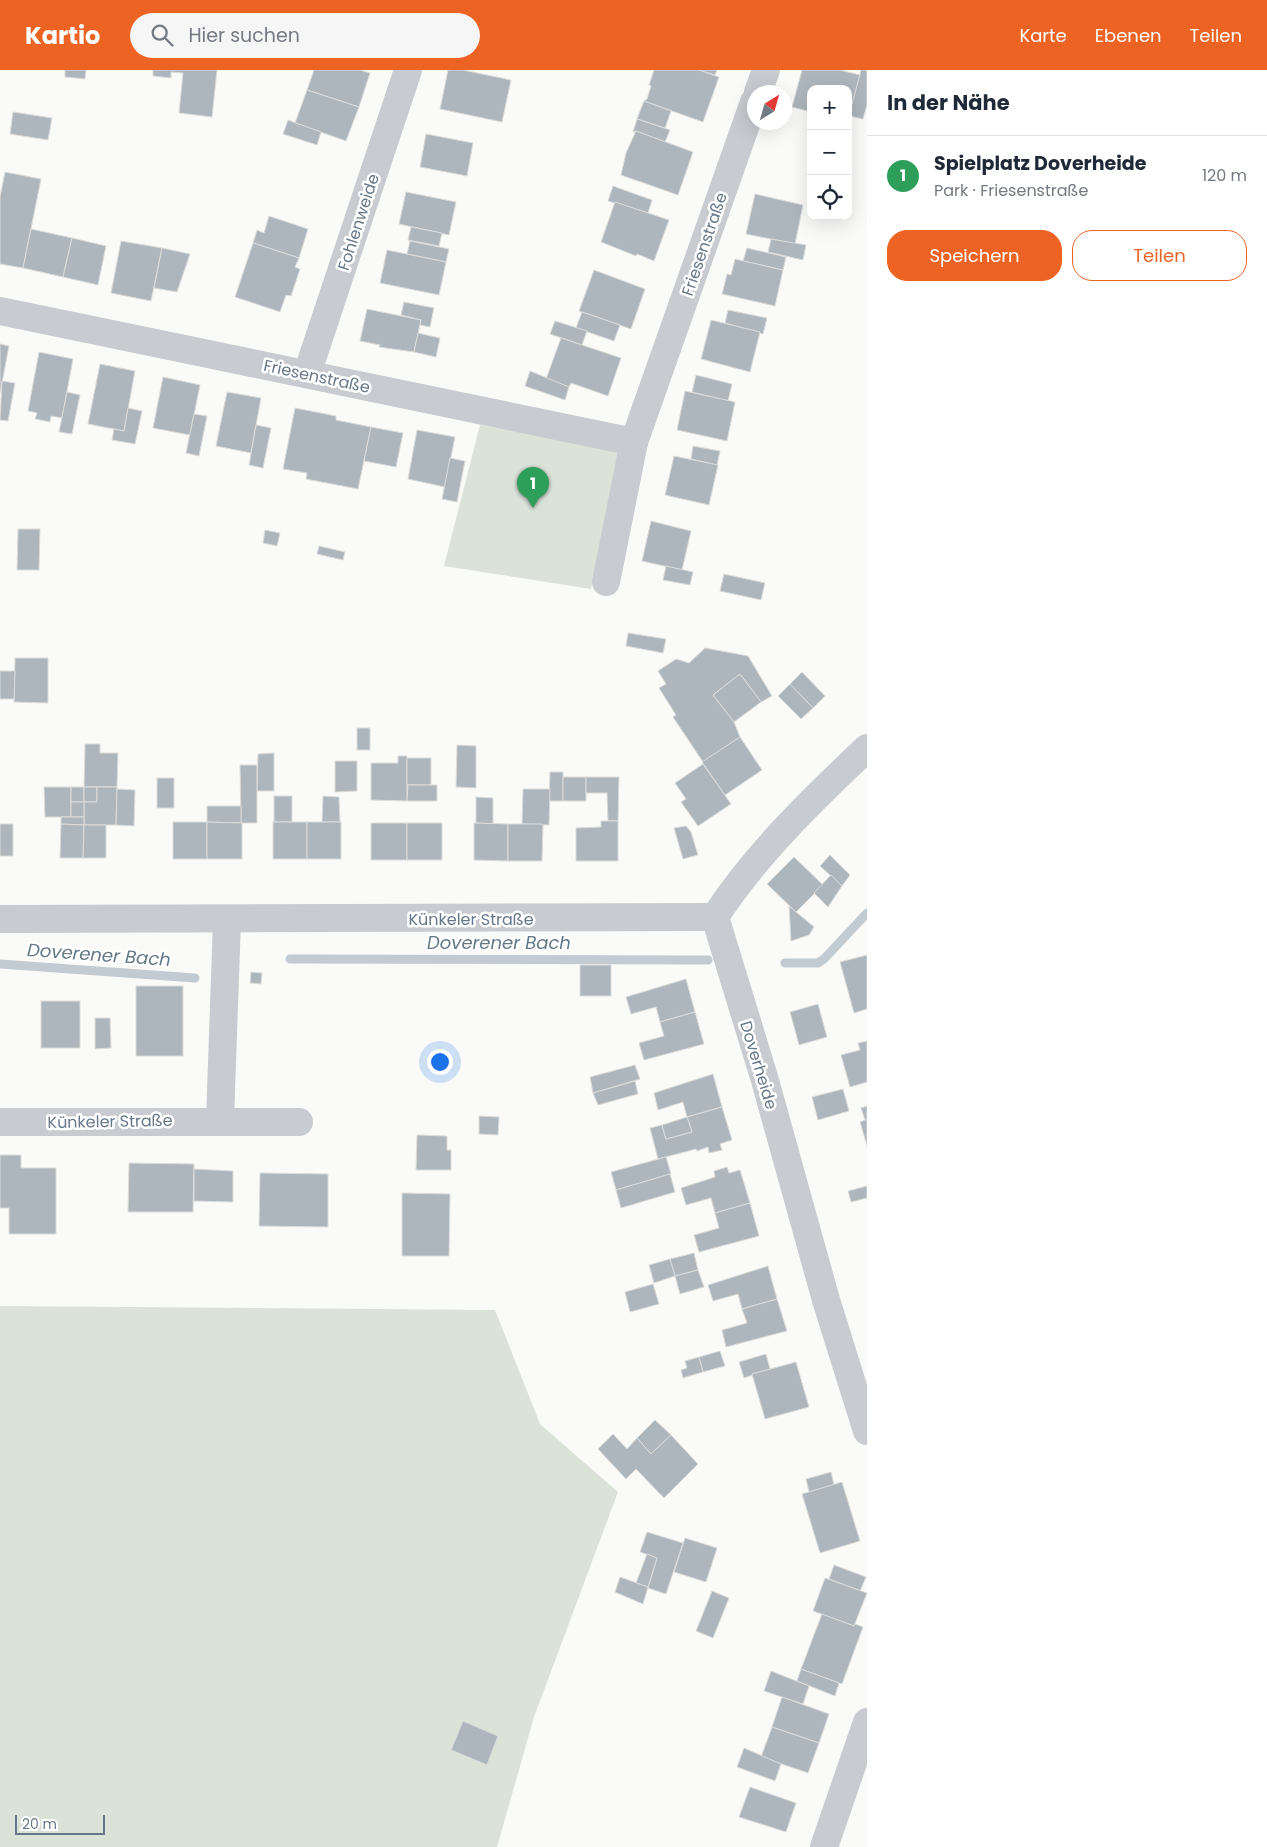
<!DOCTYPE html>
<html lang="de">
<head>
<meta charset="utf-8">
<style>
  :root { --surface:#fff; --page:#f6f6f7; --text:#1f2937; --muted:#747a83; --line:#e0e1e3; --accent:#ed6324 }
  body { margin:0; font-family:Poppins,sans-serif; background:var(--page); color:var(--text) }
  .controls { position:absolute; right:15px; top:15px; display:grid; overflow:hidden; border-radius:10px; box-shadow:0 5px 20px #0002 }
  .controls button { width:45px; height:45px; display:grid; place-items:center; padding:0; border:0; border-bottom:1px solid var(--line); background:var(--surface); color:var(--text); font:25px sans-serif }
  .compass { position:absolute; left:747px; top:15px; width:45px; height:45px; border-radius:50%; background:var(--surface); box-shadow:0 5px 20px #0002; rotate:37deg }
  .scale { position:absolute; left:15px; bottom:12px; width:90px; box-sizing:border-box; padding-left:5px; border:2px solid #67788a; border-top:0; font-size:14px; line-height:18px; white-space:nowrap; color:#67788a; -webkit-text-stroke:4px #fff; paint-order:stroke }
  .you { position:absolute; left:439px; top:991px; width:18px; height:18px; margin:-12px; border:4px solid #fff; border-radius:50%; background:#1a73e8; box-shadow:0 0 0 8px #1a73e833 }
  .badge { display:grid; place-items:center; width:32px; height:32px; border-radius:50%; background:var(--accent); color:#fff; font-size:16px; font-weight:700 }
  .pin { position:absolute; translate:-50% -41px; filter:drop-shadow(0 1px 2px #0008) }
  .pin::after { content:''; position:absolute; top:26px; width:18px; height:15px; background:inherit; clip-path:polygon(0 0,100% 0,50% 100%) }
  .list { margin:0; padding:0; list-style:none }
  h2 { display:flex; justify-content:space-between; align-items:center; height:65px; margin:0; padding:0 20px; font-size:21px }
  h2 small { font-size:16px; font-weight:400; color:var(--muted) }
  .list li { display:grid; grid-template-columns:32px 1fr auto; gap:15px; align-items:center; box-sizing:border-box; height:80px; padding:0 20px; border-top:1px solid var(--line) }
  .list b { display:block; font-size:19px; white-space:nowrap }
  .list p { margin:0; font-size:16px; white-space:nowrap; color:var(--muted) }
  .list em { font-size:16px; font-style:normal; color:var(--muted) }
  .actions { display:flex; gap:10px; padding:15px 20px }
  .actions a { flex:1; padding:11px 0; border:1px solid var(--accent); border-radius:20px; text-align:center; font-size:18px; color:var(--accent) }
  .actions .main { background:var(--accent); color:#fff }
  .icon { flex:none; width:28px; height:28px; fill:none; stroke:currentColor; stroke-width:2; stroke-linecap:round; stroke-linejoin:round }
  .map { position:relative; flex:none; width:867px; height:1777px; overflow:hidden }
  header { display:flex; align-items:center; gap:30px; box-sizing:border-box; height:70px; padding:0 25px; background:var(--accent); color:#fff }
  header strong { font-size:24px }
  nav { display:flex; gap:28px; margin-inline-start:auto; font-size:18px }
  .search { width:350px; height:45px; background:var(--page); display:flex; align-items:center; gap:12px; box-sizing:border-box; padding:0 18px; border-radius:28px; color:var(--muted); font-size:19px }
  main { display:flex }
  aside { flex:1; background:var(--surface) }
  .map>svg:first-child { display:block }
  .green { fill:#dbe2d8 }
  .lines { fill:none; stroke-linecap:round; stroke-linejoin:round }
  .stream { stroke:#c2cbd1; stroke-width:9 }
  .building { fill:#aeb6bd; stroke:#dcdcda }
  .minor { stroke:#c8cbcf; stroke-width:28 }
  .labels { text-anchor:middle; stroke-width:5; stroke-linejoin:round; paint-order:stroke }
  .street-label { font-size:16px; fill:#67788a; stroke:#fff }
  .water-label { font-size:18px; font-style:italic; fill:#637985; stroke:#fff }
</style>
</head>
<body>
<header>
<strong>Kartio</strong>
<div class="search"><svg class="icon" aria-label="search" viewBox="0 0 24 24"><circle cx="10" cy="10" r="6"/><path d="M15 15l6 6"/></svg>Hier suchen</div>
<nav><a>Karte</a><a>Ebenen</a><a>Teilen</a></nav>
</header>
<main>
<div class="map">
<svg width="867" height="1777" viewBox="0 0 867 1777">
  <rect width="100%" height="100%" fill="#fafaf8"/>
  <g class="green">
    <polygon points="480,355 619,380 591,519 444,496"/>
    <polygon points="0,1236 495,1240 540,1354 618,1422 534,1647 497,1777 0,1777"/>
  </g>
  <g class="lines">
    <g class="stream">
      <polyline points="290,889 708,890"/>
      <polyline points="785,893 818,893 824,889 867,843"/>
      <polyline points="0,894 195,908"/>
    </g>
  </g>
  <g class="building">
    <polygon points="65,0 86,0 85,9 65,7"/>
    <polygon points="153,0 217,0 212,47 179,43 183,3 171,2 171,8 153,6"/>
    <polygon points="314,0 360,0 370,3 359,37 307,20"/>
    <polygon points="448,0 463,0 511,10 502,52 440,39"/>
    <polygon points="654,0 699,0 719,7 703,52 644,31 647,29 651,16 649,15"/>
    <polygon points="699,0 717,0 715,5"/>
    <polygon points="802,0 840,0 860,5 849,46 848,19 811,19 811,42 792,37"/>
    <polygon points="861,0 867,0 867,35 863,49 849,46"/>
    <polygon points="307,20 359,37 346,71 295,53"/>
    <polygon points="644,31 671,41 665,58 637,49"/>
    <polygon points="13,42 52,48 48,70 10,64"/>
    <polygon points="637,49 670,60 665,72 636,61 633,62"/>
    <polygon points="288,50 321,62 317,75 283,64"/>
    <polygon points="636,61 693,82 678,125 621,105 626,83"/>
    <polygon points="426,64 473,73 467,106 420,97"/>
    <polygon points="5,102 41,109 23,198 0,194 0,127"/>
    <polygon points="613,116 652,130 648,143 608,131"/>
    <polygon points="406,122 456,132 449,165 399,154"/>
    <polygon points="755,124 803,135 795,174 746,164"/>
    <polygon points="615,132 669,150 654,191 637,184 636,186 601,172"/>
    <polygon points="269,146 308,159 299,188 253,173 257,160 264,163"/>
    <polygon points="411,157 442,163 439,176 408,170"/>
    <polygon points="31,159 72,168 63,207 23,198"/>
    <polygon points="72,168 106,176 98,215 63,207"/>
    <polygon points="771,169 806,175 803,190 768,182"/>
    <polygon points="121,171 162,178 151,231 111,223"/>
    <polygon points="410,171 449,179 446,192 407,184"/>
    <polygon points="253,173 299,188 295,197 300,199 291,226 286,225 280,242 235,227"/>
    <polygon points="162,178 190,184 177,222 154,218"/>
    <polygon points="747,178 786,187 783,200 743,191"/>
    <polygon points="387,180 446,192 439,225 380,213"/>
    <polygon points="735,189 783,200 775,236 722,224 727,204 731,205"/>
    <polygon points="594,200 645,219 631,259 579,241"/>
    <polygon points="404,232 434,238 430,257 420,255 421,250 401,245"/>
    <polygon points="367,239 421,250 414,282 379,277 380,275 360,271"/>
    <polygon points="728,240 767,248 763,264 725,253"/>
    <polygon points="582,242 620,255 614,271 576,258"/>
    <polygon points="711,250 760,262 750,302 701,289"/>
    <polygon points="555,251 587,261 582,275 550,264"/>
    <polygon points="418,263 440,268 436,287 414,282"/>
    <polygon points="561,268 621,288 608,326 571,313 569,317 546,309"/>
    <polygon points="0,274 9,276 0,323"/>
    <polygon points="39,282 73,289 62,348 51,346 50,352 35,349 37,343 28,341"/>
    <polygon points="100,294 135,301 124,361 88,354"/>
    <polygon points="530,301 569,317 565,330 525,316"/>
    <polygon points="696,305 732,314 728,331 692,322"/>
    <polygon points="163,307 200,315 190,365 153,358"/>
    <polygon points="2,311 15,313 8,351 0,350"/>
    <polygon points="685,321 735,332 727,371 677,360"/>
    <polygon points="67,322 80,325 72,364 59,362"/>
    <polygon points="227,322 261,328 251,383 216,376"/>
    <polygon points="128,338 142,341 135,374 112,370 114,359 124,361"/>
    <polygon points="295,338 336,346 336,350 371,357 358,419 306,409 307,403 283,399"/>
    <polygon points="194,344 207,346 199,386 186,383"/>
    <polygon points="256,355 271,358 263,398 249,395"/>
    <polygon points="371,357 403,363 396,397 364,391"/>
    <polygon points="417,360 455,367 445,417 408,409"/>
    <polygon points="693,376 720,381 717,395 691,389"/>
    <polygon points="674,386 718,395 709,435 665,425"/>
    <polygon points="450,388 465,391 457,432 442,429"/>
    <polygon points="651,451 691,461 682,500 642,491"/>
    <polygon points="18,459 40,459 39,500 17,500"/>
    <polygon points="265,460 280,463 277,476 263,473"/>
    <polygon points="319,476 345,482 343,490 317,484"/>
    <polygon points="666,496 693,502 690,515 663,510"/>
    <polygon points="724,504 765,513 761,530 720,521"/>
    <polygon points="628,563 666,569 663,583 626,576"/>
    <polygon points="705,578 748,586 772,626 761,632 740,604 713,625 734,652 740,667 703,692 673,647 676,645 659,618 666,614 658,601 676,589 689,593"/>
    <polygon points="15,588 48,588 48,633 14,632"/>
    <polygon points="0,601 15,601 14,629 0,629"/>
    <polygon points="802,602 825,626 813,638 790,614"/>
    <polygon points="740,604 761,632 734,652 713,625"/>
    <polygon points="790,614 813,638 801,649 778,626"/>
    <rect x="357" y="658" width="13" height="22"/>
    <polygon points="740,667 762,700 725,725 702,692"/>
    <polygon points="85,674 100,674 100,683 118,683 117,717 84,717"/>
    <polygon points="457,675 476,676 476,718 456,717"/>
    <polygon points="274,683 274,721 257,721 258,684"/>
    <polygon points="398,686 407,686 407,731 371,730 371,693 398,693"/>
    <rect x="407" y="688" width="24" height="27"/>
    <polygon points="335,691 357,691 357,721 335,722"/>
    <polygon points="703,694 731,734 698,756 681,732 686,729 675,713"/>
    <polygon points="240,695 257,695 257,753 241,753"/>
    <polygon points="550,702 563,702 563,731 549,731"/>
    <rect x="563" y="707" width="23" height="24"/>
    <polygon points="586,707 619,707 618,751 608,751 607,723 586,723"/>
    <rect x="157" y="708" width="17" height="30"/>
    <polygon points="408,715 437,715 437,731 407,731"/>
    <polygon points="44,717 71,717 71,747 45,747"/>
    <rect x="71" y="717" width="13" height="15"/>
    <rect x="84" y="717" width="13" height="15"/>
    <polygon points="97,717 117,717 116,755 84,755 84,732 97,732"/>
    <polygon points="117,719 135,720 134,756 116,755"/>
    <polygon points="523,719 550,719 549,755 522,754"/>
    <rect x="274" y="726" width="18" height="26"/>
    <polygon points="323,726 339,727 340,752 322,752"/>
    <polygon points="476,727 493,728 493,754 476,753"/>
    <rect x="71" y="732" width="13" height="15"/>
    <polygon points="207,736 241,736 241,753 207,752"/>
    <polygon points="61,747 84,747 84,755 61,754"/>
    <polygon points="601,751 618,751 618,791 576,791 576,758 601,757"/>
    <rect x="173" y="752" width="34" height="37"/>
    <polygon points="207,752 242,753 242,789 207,789"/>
    <rect x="273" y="752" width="34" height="37"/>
    <rect x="307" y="752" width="34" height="37"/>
    <rect x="371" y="753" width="36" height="37"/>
    <rect x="407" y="753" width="35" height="37"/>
    <polygon points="474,753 508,754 508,791 474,790"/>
    <rect x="0" y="754" width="13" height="32"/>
    <polygon points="61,754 84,755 83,788 60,788"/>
    <polygon points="508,754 543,754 542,791 508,791"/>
    <polygon points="84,755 106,755 106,788 83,788"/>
    <polygon points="686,756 691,762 698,785 683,789 674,758"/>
    <polygon points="830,785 850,805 842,816 820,796"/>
    <polygon points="794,787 823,815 796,842 767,814"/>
    <polygon points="831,805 842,816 828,837 814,823"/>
    <polygon points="789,836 814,857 809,865 791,871"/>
    <polygon points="867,885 867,939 854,943 840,892"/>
    <rect x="580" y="895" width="31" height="31"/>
    <polygon points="251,902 262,903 261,914 250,913"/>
    <polygon points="686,909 695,942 660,952 656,937 631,944 626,927"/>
    <rect x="136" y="916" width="47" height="70"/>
    <rect x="41" y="931" width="39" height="47"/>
    <polygon points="818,934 827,967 799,975 790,942"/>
    <polygon points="695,942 704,974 644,990 639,973 664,966 660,952"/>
    <polygon points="95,948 110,948 111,978 95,979"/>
    <polygon points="867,971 867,1012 850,1017 841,985 860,980 858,973"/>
    <polygon points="635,995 640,1009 593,1023 590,1007"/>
    <polygon points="713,1004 722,1037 687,1047 683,1032 658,1040 654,1023"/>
    <polygon points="635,1011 638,1024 598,1035 593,1023"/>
    <polygon points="843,1019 849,1041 818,1050 812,1027"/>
    <polygon points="867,1036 867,1050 865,1050 861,1038"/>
    <polygon points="722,1037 732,1070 720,1074 722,1080 709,1083 708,1077 697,1081 696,1079 658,1089 650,1058 662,1055 666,1069 692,1062 687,1047"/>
    <polygon points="479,1046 499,1047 498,1065 479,1064"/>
    <polygon points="687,1047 692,1062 666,1069 662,1055"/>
    <polygon points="865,1050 867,1050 867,1076 860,1052"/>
    <polygon points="417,1065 447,1066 447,1080 451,1080 451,1100 416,1100"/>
    <polygon points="0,1085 21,1085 21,1098 56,1098 56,1164 9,1164 9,1138 0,1138"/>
    <polygon points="666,1087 671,1104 616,1120 611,1102"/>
    <polygon points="129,1093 194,1094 193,1142 128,1142"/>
    <polygon points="727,1097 729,1103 740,1100 750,1133 715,1143 711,1128 686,1135 681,1118 715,1107 714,1101"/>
    <polygon points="194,1099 233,1101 233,1132 194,1131"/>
    <polygon points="260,1103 328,1104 328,1157 259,1156"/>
    <polygon points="670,1104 675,1122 621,1138 616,1120"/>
    <polygon points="867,1116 867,1128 851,1132 848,1121"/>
    <polygon points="402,1123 450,1124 449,1186 402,1186"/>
    <polygon points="750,1133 759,1166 699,1182 694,1165 719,1158 715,1143"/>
    <polygon points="694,1183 698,1200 675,1206 670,1189"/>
    <polygon points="670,1189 675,1206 654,1213 649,1195"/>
    <polygon points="768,1196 777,1229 742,1239 738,1224 713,1231 708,1215"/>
    <polygon points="698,1200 704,1217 680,1224 675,1206"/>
    <polygon points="653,1214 659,1234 630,1242 625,1222"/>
    <polygon points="777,1229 787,1261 726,1277 722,1260 747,1253 742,1239"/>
    <polygon points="720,1281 725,1296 703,1302 699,1287"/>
    <polygon points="766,1284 770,1299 744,1308 739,1292"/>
    <polygon points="699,1287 703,1302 683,1308 681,1300 687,1298 685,1291"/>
    <polygon points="796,1292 809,1337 765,1349 752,1304"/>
    <polygon points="655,1350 671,1365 651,1384 637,1368"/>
    <polygon points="613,1364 627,1379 637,1368 651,1384 671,1365 698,1394 664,1428 636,1399 626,1409 598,1379"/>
    <polygon points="831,1402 834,1415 809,1422 806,1409"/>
    <polygon points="842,1412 860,1471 820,1483 802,1424"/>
    <polygon points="647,1462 683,1473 666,1524 648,1518 657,1488 640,1482"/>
    <polygon points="685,1468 717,1478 706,1512 674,1502"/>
    <polygon points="647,1484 657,1488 648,1517 636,1513"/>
    <polygon points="834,1495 866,1507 860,1521 829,1509"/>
    <polygon points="620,1507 648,1517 643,1534 615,1522"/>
    <polygon points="825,1508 867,1523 854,1556 813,1541"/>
    <polygon points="712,1521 729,1528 713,1568 696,1561"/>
    <polygon points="822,1544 854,1556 855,1554 863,1557 842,1614 801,1599"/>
    <polygon points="801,1599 839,1613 835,1626 797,1611"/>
    <polygon points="771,1601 809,1616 803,1634 764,1621"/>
    <polygon points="782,1627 829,1644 819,1673 772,1657"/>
    <polygon points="463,1651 498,1666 487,1695 451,1680"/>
    <polygon points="772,1657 819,1673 808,1703 761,1687"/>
    <polygon points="744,1678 781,1694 775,1711 737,1697"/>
    <polygon points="750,1717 796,1733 786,1762 739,1747"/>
  </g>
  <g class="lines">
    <g class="minor">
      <polyline points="758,22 766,0"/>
      <polyline points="0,241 634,372 754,32"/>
      <polyline points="307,304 408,0"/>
      <polyline points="606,512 634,372"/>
      <path d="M867,678C814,728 754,786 715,847L764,1007L826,1230L867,1361"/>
      <polyline points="0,849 715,847"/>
      <polyline points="220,1050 227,850"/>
      <polyline points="0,1052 299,1052"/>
      <polyline points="824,1777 867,1652"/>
    </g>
  </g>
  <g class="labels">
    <g class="street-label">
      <text transform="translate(358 152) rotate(-72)" y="6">Fohlenweide</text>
      <text transform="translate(704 174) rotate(-71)" y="6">Friesenstraße</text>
      <text transform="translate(317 306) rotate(12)" y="6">Friesenstraße</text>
      <text x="471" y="855">Künkeler Straße</text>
      <text transform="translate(759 995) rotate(73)" y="6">Doverheide</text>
      <text transform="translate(110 1051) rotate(-1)" y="6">Künkeler Straße</text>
    </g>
    <g class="water-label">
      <text x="499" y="879">Doverener Bach</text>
      <text transform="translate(99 885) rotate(4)" y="6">Doverener Bach</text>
    </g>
  </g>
</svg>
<div class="controls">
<button>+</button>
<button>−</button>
<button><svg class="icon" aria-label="locate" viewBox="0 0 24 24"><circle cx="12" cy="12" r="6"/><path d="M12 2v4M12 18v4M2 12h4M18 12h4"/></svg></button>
</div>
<svg class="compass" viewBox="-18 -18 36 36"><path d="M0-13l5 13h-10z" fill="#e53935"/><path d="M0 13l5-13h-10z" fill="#747a83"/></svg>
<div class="scale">20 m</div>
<div class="you"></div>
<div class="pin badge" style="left:533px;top:438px;background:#2e9e5b">1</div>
</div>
<aside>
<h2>In der Nähe<small></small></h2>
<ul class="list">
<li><span class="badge" style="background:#2e9e5b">1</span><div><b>Spielplatz Doverheide</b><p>Park · Friesenstraße</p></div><em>120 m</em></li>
</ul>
<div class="actions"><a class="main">Speichern</a><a>Teilen</a></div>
</aside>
</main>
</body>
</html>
